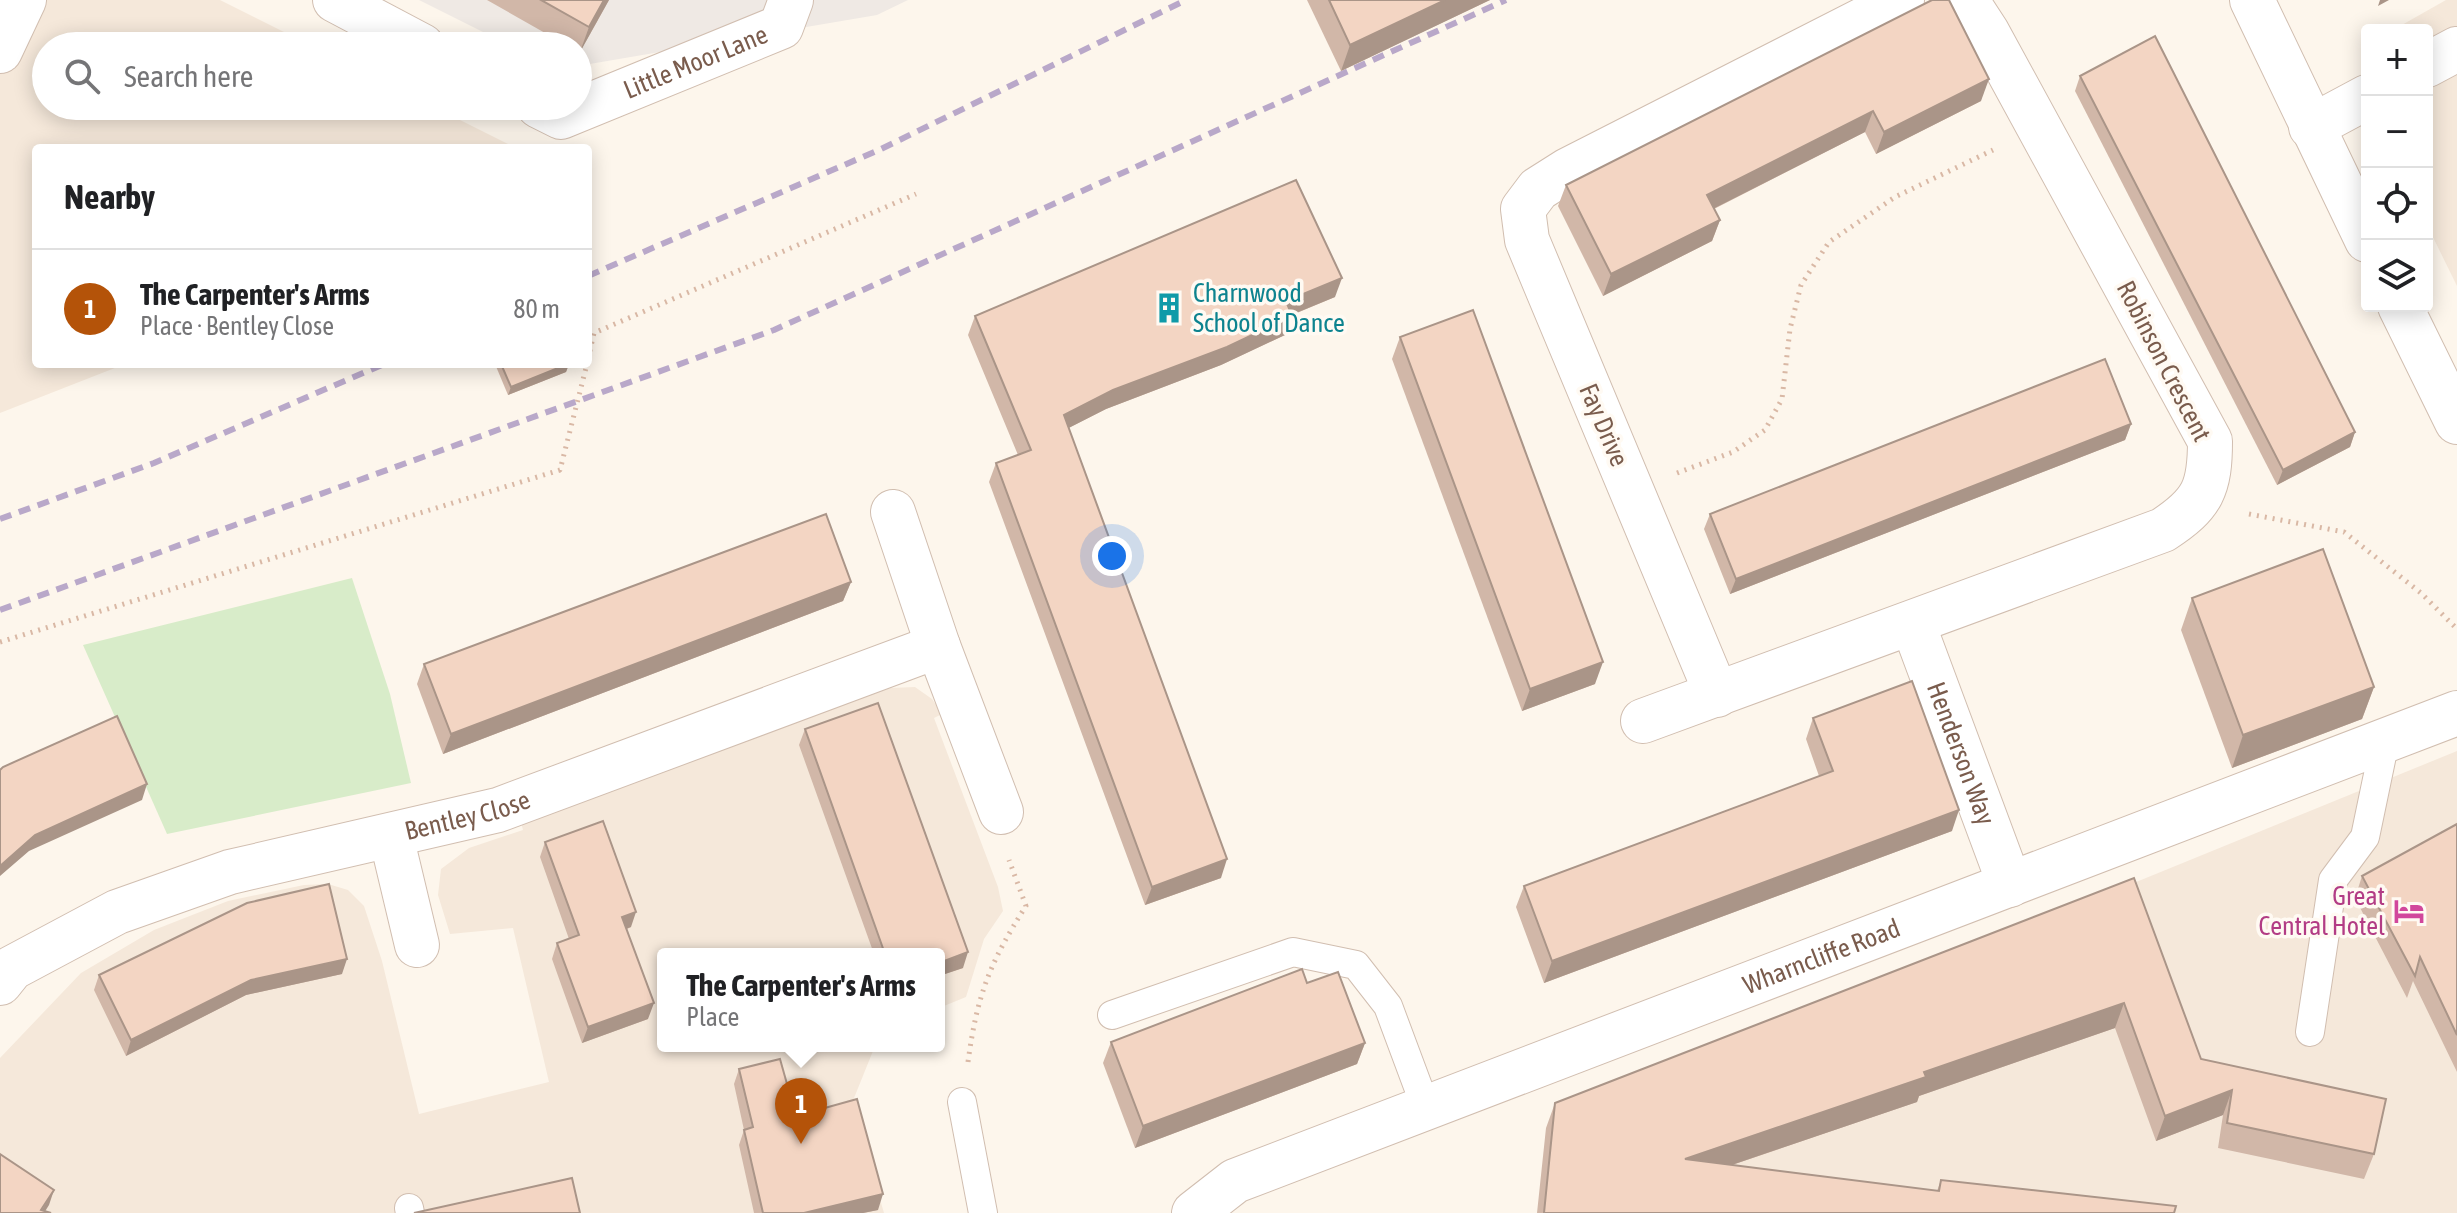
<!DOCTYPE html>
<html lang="en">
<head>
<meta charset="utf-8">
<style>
  :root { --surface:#fff; --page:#f6f6f6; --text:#202124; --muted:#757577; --line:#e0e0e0; --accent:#b45309 }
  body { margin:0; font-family:"Asap Condensed",sans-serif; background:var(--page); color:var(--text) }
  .controls { position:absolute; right:24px; top:24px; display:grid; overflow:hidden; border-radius:8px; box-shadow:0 4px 20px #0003 }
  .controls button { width:72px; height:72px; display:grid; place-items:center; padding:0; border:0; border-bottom:2px solid var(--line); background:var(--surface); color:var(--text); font:40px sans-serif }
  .you { position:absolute; left:1112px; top:556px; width:28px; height:28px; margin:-20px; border:6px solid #fff; border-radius:50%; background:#1a73e8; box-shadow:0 0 0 12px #1a73e833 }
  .badge { display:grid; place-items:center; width:52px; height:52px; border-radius:50%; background:var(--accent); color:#fff; font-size:26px; font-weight:700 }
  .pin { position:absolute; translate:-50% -66px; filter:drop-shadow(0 2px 4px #0008) }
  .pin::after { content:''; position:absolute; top:42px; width:28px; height:24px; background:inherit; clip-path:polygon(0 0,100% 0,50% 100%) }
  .popup { position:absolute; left:657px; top:948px; width:288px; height:104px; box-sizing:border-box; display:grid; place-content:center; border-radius:8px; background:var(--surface); filter:drop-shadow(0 2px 6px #0005); font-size:26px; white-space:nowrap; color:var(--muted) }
  .popup b { font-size:30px; color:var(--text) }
  .popup::after { content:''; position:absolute; left:50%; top:100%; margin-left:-16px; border:16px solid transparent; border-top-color:var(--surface) }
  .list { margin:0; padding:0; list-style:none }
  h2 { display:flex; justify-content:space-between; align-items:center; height:104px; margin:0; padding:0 32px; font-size:34px }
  h2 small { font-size:26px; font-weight:400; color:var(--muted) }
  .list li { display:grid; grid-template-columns:52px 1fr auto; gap:24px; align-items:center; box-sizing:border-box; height:120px; padding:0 32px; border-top:2px solid var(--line) }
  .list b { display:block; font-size:30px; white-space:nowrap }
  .list p { margin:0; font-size:26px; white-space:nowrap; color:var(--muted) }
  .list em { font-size:26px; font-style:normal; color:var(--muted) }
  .icon { flex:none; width:44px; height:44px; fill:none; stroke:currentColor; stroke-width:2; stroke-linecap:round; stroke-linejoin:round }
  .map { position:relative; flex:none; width:2457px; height:1213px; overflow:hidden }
  .search { position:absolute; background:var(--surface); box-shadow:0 4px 20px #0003; left:32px; top:32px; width:560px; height:88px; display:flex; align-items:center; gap:20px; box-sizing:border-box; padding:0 28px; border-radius:44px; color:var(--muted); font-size:30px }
  .panel { position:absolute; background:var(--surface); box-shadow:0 4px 20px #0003; left:32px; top:144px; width:560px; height:224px; border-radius:8px }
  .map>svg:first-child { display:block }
  .residential { fill:#f5e8da }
  .industrial { fill:#efe9e4 }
  .green { fill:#d8ecc9 }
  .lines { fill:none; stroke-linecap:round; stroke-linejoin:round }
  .lane-casing { stroke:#d1beb0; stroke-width:30 }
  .street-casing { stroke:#d1beb0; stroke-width:46 }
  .path { stroke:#d9b8a5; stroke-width:5; stroke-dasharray:2 6; stroke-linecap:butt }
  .lane { stroke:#fff; stroke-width:28 }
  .street { stroke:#fff; stroke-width:44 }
  .rail { stroke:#b9a8c9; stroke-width:6; stroke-dasharray:12 8; stroke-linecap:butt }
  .wall { fill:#d1b7a8 }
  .shaded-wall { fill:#aa9588 }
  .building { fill:#f3d5c3; stroke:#aa9588; stroke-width:2 }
  .labels { text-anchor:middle; stroke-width:7; stroke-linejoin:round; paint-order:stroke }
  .street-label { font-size:26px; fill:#7a5c4d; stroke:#fffaf3 }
  .culture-label { font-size:26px; fill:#0d838f; stroke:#fffaf3; text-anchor:start }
  .hotel-label { font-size:26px; fill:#b23c85; stroke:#fffaf3; text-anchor:end }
</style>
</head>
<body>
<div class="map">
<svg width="2457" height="1213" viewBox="0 0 2457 1213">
  <rect width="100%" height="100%" fill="#fdf6ec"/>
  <g class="residential">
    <polygon points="0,0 220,0 312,46 46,46 46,106 432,106 516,148 36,148 36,364 125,364 0,413"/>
    <polygon points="2446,0 2457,0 2457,286 2427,225 2427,30 2393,30"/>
    <polygon points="915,687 932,699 942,714 934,718 998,887 1003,911 984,939 966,997 939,1008 939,954 663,954 663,1046 875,1046 852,1103 884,1213 0,1213 0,1058 81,973 154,930 228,901 304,885 328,884 348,890 364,906 382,961 419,1114 549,1082 513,928 450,934 438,895 441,869 469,848 523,830 520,819 844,703 891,688"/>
    <polygon points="2457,751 2457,1213 1715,1213 1680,1068"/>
  </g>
  <polygon class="industrial" points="419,0 908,0 877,15 578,66 578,46 511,46"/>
  <polygon class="green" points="352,578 390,694 411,783 167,834 83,645"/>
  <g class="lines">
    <g class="lane-casing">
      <g id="lane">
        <polyline points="1112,1015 1293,952 1356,965 1388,1006 1426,1108"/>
        <polyline points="2310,1032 2333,880 2365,837 2385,741"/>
        <polyline points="962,1102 983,1213"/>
        <polyline points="409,1208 410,1213"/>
      </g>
    </g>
    <g class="street-casing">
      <g id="street">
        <polyline points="335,0 422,46"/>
        <polyline points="2252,0 2367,240"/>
        <polyline points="0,51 24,0"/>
        <polyline points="2427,65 2457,49"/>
        <path id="s1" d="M539,106L561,117L781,27L791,0"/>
        <polyline points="2311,127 2367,97"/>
        <polyline points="2400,306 2457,422"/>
        <polyline points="893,512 938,646 1001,812"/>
        <path id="s2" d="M1913,624L2010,885"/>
        <polyline points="1717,695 1527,240 1523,209 1538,189 1568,170 1902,0"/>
        <path d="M1643,721L2163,530C2203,504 2210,488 2210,441L1987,32L1970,6L1958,0"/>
        <polyline points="391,836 417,945"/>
        <path id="s3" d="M0,983L12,968L117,912L230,872L498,810L938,646"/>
        <path id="s4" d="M1194,1213L1235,1181L2457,713"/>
      </g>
    </g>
    <g class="path">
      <polyline points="588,359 594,333 916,194"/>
      <polyline points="1677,473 1733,452 1765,430 1782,399 1790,329 1801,285 1829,242 1895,197 1993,150"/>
      <polyline points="2249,514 2344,532 2421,593 2457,629"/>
      <polyline points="0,642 560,470 587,364"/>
      <path d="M968,1062C977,995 990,962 1026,906L1009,860"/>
    </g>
    <use href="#lane" class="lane"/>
    <use href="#street" class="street"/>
    <g class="rail">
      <polyline points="588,276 881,149 1186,0"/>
      <polyline points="0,519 154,463 384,364"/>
      <polyline points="0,610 774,330 1506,0"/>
    </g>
  </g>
  <g class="wall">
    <polygon points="487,0 609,0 580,52 578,51 578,46 568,46"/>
    <polygon points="1307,0 1490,0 1341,71"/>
    <polygon points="1932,0 1981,101 1876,154 1865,132 1714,209 1720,220 1712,241 1603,296 1558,206 1566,185"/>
    <polygon points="2080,76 2355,432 2350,447 2277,485 2075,91"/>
    <polygon points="1335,297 1292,315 1285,335 1221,365 1106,409 1068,428 1221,878 1145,905 989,482 996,463 1018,455 968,335 975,316"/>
    <polygon points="1400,337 1595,684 1522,711 1392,359"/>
    <polygon points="495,364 569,364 566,372 508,395"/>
    <polygon points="2131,424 2125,440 1730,594 1704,529 1710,514"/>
    <polygon points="851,582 843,601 443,754 417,684 424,664"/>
    <polygon points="2192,598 2374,687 2362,719 2232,768 2181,630"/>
    <polygon points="1813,718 1952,831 1544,983 1516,907 1524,886 1819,776 1806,739"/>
    <polygon points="805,729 963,968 939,976 939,954 874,954 799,745"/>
    <polygon points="2457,824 2457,1072 2413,981 2407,998 2355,898 2362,876"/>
    <polygon points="545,842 631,927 627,929 648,1019 582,1043 552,959 557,943 569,939 540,857"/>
    <polygon points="2134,878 2201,1059 2374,1154 2364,1179 2218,1148 2223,1115 2156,1141 2115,1028 1919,1096 1917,1102 1732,1165 1937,1191 1941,1180 2174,1213 1537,1213 1546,1128 1555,1103"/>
    <polygon points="342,974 246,995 126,1056 94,990 99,975"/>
    <polygon points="1307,983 1365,1043 1357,1064 1135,1148 1103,1063 1111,1042"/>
    <polygon points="739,1069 796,1116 878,1210 863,1213 754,1213 739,1145 744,1130 734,1084"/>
  </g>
  <g class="shaded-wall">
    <polygon points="604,0 609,0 580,52 589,27"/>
    <polygon points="1445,0 1490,0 1341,71 1350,45"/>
    <polygon points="2380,0 2389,0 2378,6"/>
    <polygon points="1989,79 1981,101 1876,154 1884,132"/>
    <polygon points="1873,111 1865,132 1699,216 1707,195"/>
    <polygon points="1720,220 1712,241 1603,296 1611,274"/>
    <polygon points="1342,278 1335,297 1279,320 1286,301"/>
    <polygon points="1292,316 1285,335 1221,365 1106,409 1057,434 1064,415 1113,390"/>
    <polygon points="569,364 566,372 508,395 511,387"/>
    <polygon points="2131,424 2125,440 1730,594 1736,579"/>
    <polygon points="2355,432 2350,447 2277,485 2283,470"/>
    <polygon points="851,582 843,601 443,754 451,734"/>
    <polygon points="1603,662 1595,684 1522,711 1530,689"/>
    <polygon points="2374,687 2362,719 2232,768 2243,735"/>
    <polygon points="147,784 142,800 29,851 0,876 0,866 35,835"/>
    <polygon points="1959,810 1952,831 1544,983 1552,961"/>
    <polygon points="1227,859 1221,878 1145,905 1152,887"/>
    <polygon points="636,912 631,927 617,932 622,917"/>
    <polygon points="968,952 963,968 939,976 939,963"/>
    <polygon points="347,959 342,974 246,995 126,1056 131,1040 251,980"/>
    <polygon points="654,1003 648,1019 582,1043 588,1027"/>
    <polygon points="2124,1003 2115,1028 1919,1096 1917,1102 1676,1184 1685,1159 1924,1072"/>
    <polygon points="1365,1043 1357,1064 1135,1148 1143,1126"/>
    <polygon points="2232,1090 2223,1115 2156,1141 2165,1116"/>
    <polygon points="54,1190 49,1205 44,1213 40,1213"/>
    <polygon points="883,1194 878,1210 863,1213 804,1213"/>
  </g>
  <g class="building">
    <polygon points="541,0 604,0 589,27"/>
    <polygon points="1329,0 1445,0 1350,45"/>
    <polygon points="1932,0 1949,0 1989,79 1884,132 1873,111 1707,195 1720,220 1611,274 1566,185"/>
    <polygon points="2155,36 2355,432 2283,470 2080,76"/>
    <polygon points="1296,180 1342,278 1286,301 1292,316 1227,347 1113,390 1064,415 1227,859 1152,887 996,463 1031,450 975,316"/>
    <polygon points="1473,310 1603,662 1530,689 1400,337"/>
    <polygon points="2105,359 2131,424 1736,579 1710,514"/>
    <polygon points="501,364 568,364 511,387"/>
    <polygon points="826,514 851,582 451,734 424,664"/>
    <polygon points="2323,549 2374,687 2243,735 2192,598"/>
    <polygon points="1912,681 1959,810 1552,961 1524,886 1833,771 1813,718"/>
    <polygon points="878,703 968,952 939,963 939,954 885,954 805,729"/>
    <polygon points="117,716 147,784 35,835 0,866 0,770 3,767"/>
    <polygon points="603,821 636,912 622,917 654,1003 588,1027 557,943 579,935 545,842"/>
    <polygon points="2457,824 2457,1035 2420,957 2415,976 2362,876"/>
    <polygon points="2134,878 2201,1059 2386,1099 2374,1154 2227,1123 2232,1090 2165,1116 2124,1003 1924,1072 1926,1077 1685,1159 1939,1191 1941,1180 2176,1206 2174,1213 1544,1213 1555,1103"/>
    <polygon points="329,884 347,959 251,980 131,1040 99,975 247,903"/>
    <polygon points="1302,969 1307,983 1338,972 1365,1043 1143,1126 1111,1042"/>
    <polygon points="780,1059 796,1116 857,1099 883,1194 804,1213 763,1213 744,1130 753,1127 739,1069"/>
    <polygon points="0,1154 54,1190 41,1210 51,1213 0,1213"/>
    <polygon points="572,1178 580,1213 414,1213"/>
  </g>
  <defs>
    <g id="building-bare" transform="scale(2.4)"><path d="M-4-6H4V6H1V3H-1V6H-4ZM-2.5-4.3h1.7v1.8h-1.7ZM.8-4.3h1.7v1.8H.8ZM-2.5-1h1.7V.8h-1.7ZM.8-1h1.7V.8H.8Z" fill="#0f9aa8" stroke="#fffaf3" stroke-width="2.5" paint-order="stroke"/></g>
    <g id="hotel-bare" transform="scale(2.4)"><path d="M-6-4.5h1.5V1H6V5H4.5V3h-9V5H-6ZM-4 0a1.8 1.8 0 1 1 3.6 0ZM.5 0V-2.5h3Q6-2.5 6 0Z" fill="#d1479c" stroke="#fffaf3" stroke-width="2.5" paint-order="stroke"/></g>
  </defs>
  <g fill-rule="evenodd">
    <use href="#building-bare" x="1169" y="308"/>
    <use href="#hotel-bare" x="2409" y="911"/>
  </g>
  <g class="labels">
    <g class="street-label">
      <text dy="9" stroke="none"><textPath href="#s1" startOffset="170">Little Moor Lane</textPath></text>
      <text transform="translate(2164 361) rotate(63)" y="9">Robinson Crescent</text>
      <text transform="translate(1604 425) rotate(67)" y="9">Fay Drive</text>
      <text dy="9" stroke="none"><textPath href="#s2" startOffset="138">Henderson Way</textPath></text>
      <text dy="9" stroke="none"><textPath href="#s3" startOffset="502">Bentley Close</textPath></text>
      <text dy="9" stroke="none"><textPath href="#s4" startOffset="680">Wharncliffe Road</textPath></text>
    </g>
    <g class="culture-label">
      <text x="1193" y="302">Charnwood<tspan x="1193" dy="30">School of Dance</tspan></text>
    </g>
    <g class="hotel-label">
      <text x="2385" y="905">Great<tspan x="2385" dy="30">Central Hotel</tspan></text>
    </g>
  </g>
</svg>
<div class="controls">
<button>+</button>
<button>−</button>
<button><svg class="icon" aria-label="locate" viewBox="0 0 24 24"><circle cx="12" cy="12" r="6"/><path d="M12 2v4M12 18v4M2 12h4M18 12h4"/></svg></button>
<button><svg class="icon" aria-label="layers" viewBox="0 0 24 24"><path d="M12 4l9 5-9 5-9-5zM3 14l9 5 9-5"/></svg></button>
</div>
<div class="you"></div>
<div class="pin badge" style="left:801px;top:1144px">1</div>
<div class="popup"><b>The Carpenter's Arms</b>Place</div>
<div class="search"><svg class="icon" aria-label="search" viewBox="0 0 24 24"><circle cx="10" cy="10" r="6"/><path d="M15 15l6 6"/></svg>Search here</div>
<section class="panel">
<h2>Nearby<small></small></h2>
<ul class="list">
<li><span class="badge">1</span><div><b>The Carpenter's Arms</b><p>Place · Bentley Close</p></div><em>80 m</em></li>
</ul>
</section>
</div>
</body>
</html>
